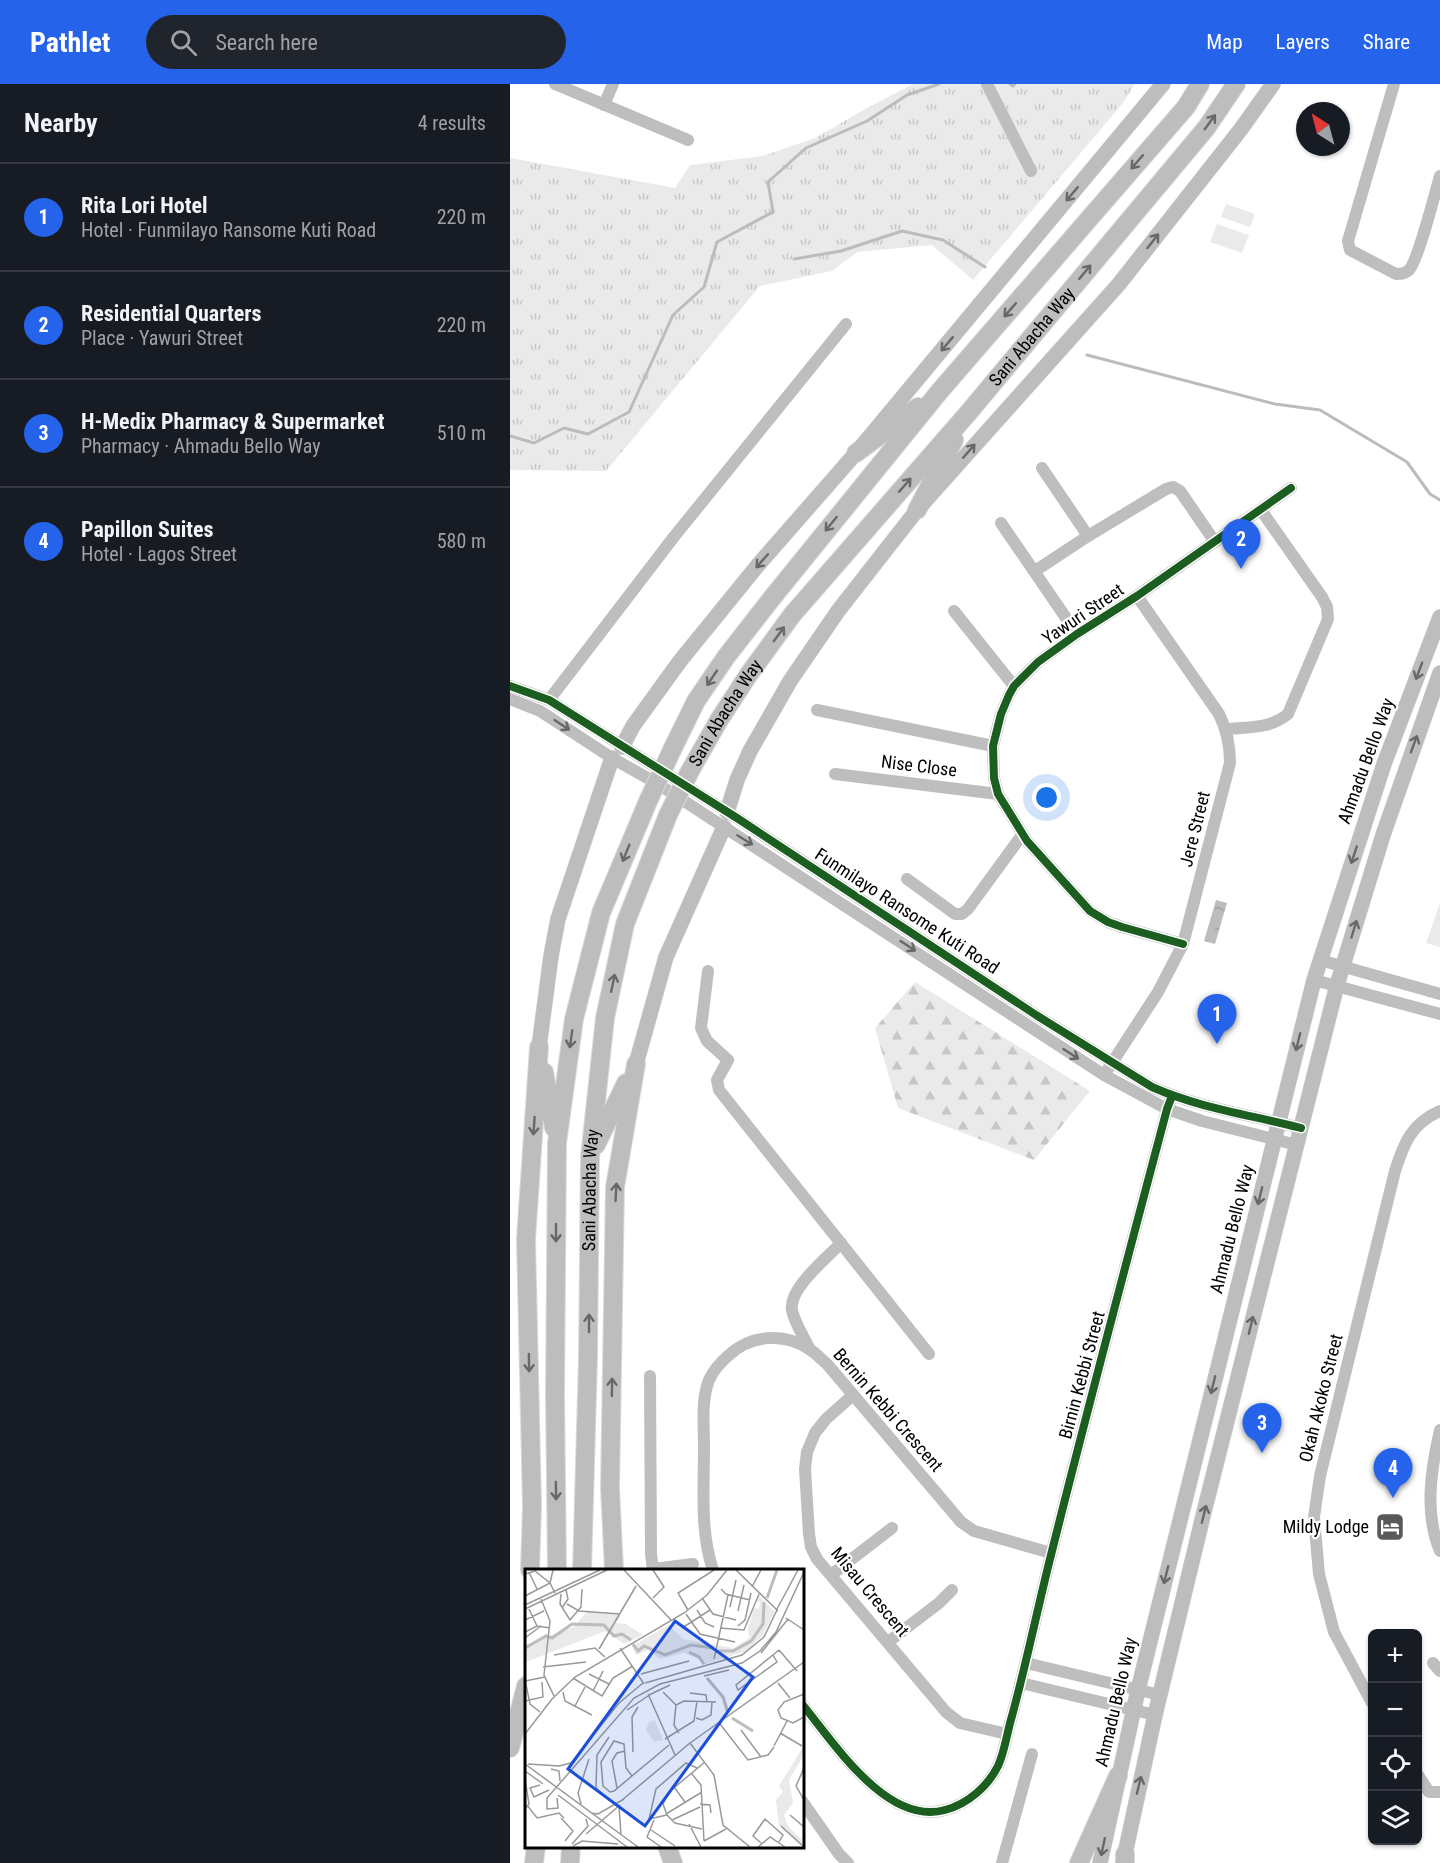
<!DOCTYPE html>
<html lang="en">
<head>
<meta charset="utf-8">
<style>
  :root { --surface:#171b24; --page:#20242c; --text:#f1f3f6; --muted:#9ea1a6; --line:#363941; --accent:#2563eb }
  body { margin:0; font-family:"Roboto Condensed",sans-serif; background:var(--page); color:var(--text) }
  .controls { position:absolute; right:18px; bottom:18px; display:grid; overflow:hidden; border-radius:9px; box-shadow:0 2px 4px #0004 }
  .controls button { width:54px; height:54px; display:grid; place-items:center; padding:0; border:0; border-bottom:2px solid var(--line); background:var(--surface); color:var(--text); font:30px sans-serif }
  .compass { position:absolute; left:786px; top:18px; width:54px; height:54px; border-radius:50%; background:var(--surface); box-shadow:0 2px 4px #0004; rotate:324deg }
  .you { position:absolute; left:537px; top:714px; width:21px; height:21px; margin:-15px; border:4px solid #fff; border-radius:50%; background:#1a73e8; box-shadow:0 0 0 9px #1a73e833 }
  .badge { display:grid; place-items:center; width:39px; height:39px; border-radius:50%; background:var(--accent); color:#fff; font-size:20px; font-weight:700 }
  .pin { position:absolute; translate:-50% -50px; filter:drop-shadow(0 2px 3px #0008) }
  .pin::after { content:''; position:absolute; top:32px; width:21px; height:18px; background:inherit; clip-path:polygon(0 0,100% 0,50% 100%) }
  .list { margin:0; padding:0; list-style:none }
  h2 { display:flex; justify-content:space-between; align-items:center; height:78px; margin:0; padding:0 24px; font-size:26px }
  h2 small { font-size:20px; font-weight:400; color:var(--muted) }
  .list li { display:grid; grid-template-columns:39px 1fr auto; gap:18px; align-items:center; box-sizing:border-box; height:108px; padding:0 24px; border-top:2px solid var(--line) }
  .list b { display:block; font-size:22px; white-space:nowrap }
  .list p { margin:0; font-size:20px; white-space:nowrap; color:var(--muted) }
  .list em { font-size:20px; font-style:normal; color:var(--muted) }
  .icon { flex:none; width:33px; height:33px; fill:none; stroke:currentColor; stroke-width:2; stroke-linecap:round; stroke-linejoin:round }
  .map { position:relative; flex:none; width:930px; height:1779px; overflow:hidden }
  header { display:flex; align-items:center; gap:36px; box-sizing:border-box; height:84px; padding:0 30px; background:var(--accent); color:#fff }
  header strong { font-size:28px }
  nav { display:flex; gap:33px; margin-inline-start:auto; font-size:21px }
  .search { width:420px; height:54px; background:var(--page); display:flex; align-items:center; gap:15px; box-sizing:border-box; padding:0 21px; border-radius:33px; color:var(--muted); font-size:22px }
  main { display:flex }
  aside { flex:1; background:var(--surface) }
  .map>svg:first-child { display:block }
  .grass { fill:url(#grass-tufts) }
  .forest { fill:url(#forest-firs) }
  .pitch { fill:#eaeaea }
  .water { fill:url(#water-ripples) }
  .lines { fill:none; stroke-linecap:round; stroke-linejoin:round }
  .stream { stroke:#bcbcbc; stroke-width:3 }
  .major-casing { stroke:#dbdbdb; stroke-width:16 }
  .highway-casing { stroke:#dbdbdb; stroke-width:20 }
  .minor { stroke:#bebebe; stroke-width:12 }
  .major { stroke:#bdbdbd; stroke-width:15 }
  .highway { stroke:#bdbdbd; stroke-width:18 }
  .highway-bridge-casing { stroke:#dbdbdb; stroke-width:20; stroke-linecap:butt }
  .highway-bridge { stroke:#bdbdbd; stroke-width:18 }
  .cycleway-casing { stroke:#fff; stroke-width:11 }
  .cycleway { stroke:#1b5e20; stroke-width:8 }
  .oneway { stroke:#686868 }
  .labels { text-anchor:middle; stroke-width:4.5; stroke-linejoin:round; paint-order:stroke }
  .street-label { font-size:18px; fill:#000; stroke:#fff }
  .poi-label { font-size:18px; fill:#000; stroke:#fff; text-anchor:end }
  .inset-river { fill:none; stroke:#bcbcbc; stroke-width:3 }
  .inset-road { fill:none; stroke:#999; stroke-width:1.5 }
  .view { fill:#1d4ed8; fill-opacity:0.15; stroke:#1d4ed8; stroke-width:3 }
  .inset-edge { fill:none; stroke:#000; stroke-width:3 }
</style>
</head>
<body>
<header>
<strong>Pathlet</strong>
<div class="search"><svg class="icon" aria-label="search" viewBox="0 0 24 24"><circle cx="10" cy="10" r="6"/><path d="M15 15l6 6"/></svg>Search here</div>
<nav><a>Map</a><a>Layers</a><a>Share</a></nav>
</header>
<main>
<aside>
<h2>Nearby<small>4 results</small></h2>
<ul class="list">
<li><span class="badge">1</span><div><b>Rita Lori Hotel</b><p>Hotel · Funmilayo Ransome Kuti Road</p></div><em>220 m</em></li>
<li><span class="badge">2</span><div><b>Residential Quarters</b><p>Place · Yawuri Street</p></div><em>220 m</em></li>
<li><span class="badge">3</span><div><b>H-Medix Pharmacy &amp; Supermarket</b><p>Pharmacy · Ahmadu Bello Way</p></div><em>510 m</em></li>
<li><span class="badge">4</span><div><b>Papillon Suites</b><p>Hotel · Lagos Street</p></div><em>580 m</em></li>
</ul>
</aside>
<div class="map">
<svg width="930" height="1779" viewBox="0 0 930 1779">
  <defs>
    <pattern id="grass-tufts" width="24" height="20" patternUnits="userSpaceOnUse" patternTransform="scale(1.5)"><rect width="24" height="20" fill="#eaeaea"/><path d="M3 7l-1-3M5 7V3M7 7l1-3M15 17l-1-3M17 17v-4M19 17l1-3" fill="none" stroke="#c7c7c7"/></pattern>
    <pattern id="forest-firs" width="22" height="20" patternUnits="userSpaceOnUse" patternTransform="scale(1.5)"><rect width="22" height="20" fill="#eaeaea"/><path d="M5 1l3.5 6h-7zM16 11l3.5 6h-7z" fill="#c7c7c7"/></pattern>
    <pattern id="water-ripples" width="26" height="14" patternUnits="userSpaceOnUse" patternTransform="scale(1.5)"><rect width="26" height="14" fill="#bcbcbc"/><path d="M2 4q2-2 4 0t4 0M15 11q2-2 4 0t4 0" fill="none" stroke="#a0a0a0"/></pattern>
  </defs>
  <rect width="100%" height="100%" fill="#fff"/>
  <polygon class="grass" points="403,0 625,0 613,19 463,196 422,161 347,168 322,187 250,202 96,387 0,386 0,74 165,104 180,81 253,72 305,54 357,24"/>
  <polygon class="forest" points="405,898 580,1007 524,1076 388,1024 365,944"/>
  <g class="pitch">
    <polygon points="716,120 745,130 740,143 711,133"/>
    <polygon points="707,140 739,151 732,169 700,158"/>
    <polygon points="930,819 930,863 916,859"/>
  </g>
  <polygon class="water" points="706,816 717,819 705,860 694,857"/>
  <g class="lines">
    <g class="stream">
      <polyline points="500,0 503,2 505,0"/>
      <polyline points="284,175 331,167 392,147 433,156 475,183"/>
      <polyline points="577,271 765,320 810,326 897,378 920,410 930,416"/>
      <polyline points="0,352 24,359 54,344 78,350 119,328 163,231 194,203 207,158 263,128 258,98 296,64 357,37 397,11 429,0"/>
    </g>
    <g class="major-casing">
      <g id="major">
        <polyline points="112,663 123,642 170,577 248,481 346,369 653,0"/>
        <polyline points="217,728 227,696 240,667 280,597 328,527 407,426 609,200 731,45 763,0"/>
        <polyline points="29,963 41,872 48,835 102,674"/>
        <polyline points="126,980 156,873 214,743"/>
        <polyline points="590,1779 628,1606 804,896 874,680 930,533"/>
        <polyline points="613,1779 645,1631 694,1428 827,901 873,751 930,589"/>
      </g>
    </g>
    <g class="highway-casing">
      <g id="highway">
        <polyline points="346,369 408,323"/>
        <polyline points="407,426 444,356"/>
        <polyline points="162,666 186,617 216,573 262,514 429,308 676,23 690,0"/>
        <path id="s1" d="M180,687L209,636L239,590L282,531L459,328L697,43L726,0"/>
        <polyline points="34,988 44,1044"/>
        <polyline points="86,1061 116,999"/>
        <polyline points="20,1486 22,1422 16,1155 29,963"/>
        <polyline points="47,1486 45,1311 47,1059 64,935 91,829 139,715"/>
        <path id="s2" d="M72,1486L78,1274L80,1073L95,934L115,840L158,731"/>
        <polyline points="104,1486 100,1404 105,1103 126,980"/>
        <polyline points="0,1664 16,1602"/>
        <polyline points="157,1762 163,1779"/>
        <polyline points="615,1770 615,1779"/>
        <polyline points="24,1779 26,1762"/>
        <polyline points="60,1779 61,1762"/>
        <polyline points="569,1779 608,1692"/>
      </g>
    </g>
    <g class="minor">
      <polyline points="45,0 178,56"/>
      <polyline points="477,0 521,87"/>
      <path d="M884,0L838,157L840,166L886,190C891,190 895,190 899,186C908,177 925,109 930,92"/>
      <polyline points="94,21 103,0"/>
      <polyline points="532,384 578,452"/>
      <polyline points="491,439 567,550"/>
      <polyline points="525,487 578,452 656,405 663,403 670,407 705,458"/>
      <polyline points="444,527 504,602"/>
      <path d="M0,602L39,616L227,734L526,931L642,1003C689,1024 741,1031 791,1044"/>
      <polyline points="0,615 30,627 102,674 148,700 594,991 657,1025 692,1037 787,1061"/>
      <polyline points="39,616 163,454 336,240"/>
      <polyline points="307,626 483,662"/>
      <path d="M716,645C738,643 760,645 778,630L818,535L817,523L812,513L751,426"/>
      <polyline points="325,690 488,710"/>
      <polyline points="397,795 445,830 452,830 458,825 512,751"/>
      <polyline points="673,860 612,843 598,838 580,827 517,757 488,710 484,694 483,662 491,630 499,611 504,602 528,578 567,550 627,512 781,404"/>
      <polyline points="810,876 930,910"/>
      <polyline points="198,887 191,944 197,957 218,976 207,996 209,1006 419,1270"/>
      <polyline points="804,896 930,930"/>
      <path d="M598,985L648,908L673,860L720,679C720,661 717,646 709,630L627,512"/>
      <path d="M299,1264C294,1253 284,1238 282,1226C278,1205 317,1174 331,1159"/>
      <polyline points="140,1292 141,1470 143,1486"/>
      <polyline points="343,1311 316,1335 305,1349 297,1368 295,1385 299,1450 301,1463 307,1475 436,1628 450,1639 497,1650"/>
      <path d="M930,1346C921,1385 914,1429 930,1467"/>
      <polyline points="143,1485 183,1480"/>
      <path d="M203,1486C190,1448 194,1404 194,1364C194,1342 191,1316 199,1296C203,1287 212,1277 219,1271C241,1251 274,1248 299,1265C306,1269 311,1275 317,1280L451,1438L464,1447L541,1469"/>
      <polyline points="321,1491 382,1444"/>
      <polyline points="378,1558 429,1519 442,1506"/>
      <polyline points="516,1579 650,1611"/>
      <polyline points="923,1579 930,1587"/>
      <polyline points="511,1599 645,1631"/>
      <path d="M862,1619L824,1548L809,1490L804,1433L810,1392L885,1087C894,1059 901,1040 930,1027"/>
      <path d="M292,1620C324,1659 377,1742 435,1726C458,1720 478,1702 488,1682C495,1667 497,1648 502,1632C517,1577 528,1522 542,1467C579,1319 618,1172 657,1025L662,1012"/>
      <polyline points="908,1691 919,1708 930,1708"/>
      <polyline points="292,1717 329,1770 338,1779"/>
      <polyline points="492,1779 522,1670"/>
    </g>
    <use href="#major" class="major"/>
    <use href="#highway" class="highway"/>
    <g class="highway-bridge-casing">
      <g id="highway-bridge">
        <polyline points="139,715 162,666"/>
        <polyline points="158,731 180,687"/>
      </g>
    </g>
    <use href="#highway-bridge" class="highway-bridge"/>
    <g class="cycleway-casing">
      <g id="cycleway">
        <path d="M0,602L39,616L227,734L526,931L642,1003C689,1024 741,1031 791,1044"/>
        <polyline points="673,860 612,843 598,838 580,827 517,757 488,710 484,694 483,662 491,630 499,611 504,602 528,578 567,550 627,512 781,404"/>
        <path d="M292,1620C324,1659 377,1742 435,1726C458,1720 478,1702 488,1682C495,1667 497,1648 502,1632C517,1577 528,1522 542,1467C579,1319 618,1172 657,1025L662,1012"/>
      </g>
    </g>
    <use href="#cycleway" class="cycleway"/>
  </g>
  <defs><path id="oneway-shaft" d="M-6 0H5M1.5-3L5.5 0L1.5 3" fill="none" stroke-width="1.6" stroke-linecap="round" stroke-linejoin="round" transform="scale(1.5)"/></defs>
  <g class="oneway">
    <use href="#oneway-shaft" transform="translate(700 38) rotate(-54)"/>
    <use href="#oneway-shaft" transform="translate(627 78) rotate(131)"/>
    <use href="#oneway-shaft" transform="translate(562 110) rotate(130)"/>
    <use href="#oneway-shaft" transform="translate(643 157) rotate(-52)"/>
    <use href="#oneway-shaft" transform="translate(575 188) rotate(-50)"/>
    <use href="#oneway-shaft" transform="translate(500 226) rotate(131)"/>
    <use href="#oneway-shaft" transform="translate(437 260) rotate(130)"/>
    <use href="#oneway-shaft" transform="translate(459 367) rotate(-49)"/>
    <use href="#oneway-shaft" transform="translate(395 401) rotate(-49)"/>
    <use href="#oneway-shaft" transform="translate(321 440) rotate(129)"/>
    <use href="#oneway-shaft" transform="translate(252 477) rotate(131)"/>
    <use href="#oneway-shaft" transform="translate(269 550) rotate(-54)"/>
    <use href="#oneway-shaft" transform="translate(909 587) rotate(111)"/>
    <use href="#oneway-shaft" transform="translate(202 594) rotate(124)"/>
    <use href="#oneway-shaft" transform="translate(52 641) rotate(33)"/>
    <use href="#oneway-shaft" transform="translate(904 660) rotate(-70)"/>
    <use href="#oneway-shaft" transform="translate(235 756) rotate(32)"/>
    <use href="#oneway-shaft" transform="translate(116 769) rotate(112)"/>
    <use href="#oneway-shaft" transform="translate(844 771) rotate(108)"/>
    <use href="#oneway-shaft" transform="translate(844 845) rotate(-73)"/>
    <use href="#oneway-shaft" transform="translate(398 862) rotate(33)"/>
    <use href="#oneway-shaft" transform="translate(103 899) rotate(-78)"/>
    <use href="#oneway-shaft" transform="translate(61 955) rotate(98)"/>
    <use href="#oneway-shaft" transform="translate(788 958) rotate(104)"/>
    <use href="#oneway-shaft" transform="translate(561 970) rotate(33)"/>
    <use href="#oneway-shaft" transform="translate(24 1042) rotate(94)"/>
    <use href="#oneway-shaft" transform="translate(106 1108) rotate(-87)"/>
    <use href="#oneway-shaft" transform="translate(750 1112) rotate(104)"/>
    <use href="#oneway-shaft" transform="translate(46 1149) rotate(90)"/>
    <use href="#oneway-shaft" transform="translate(79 1239) rotate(-90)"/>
    <use href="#oneway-shaft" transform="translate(741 1241) rotate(-76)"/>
    <use href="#oneway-shaft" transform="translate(19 1279) rotate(89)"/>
    <use href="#oneway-shaft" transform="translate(703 1301) rotate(104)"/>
    <use href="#oneway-shaft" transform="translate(102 1303) rotate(-89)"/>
    <use href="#oneway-shaft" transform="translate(46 1407) rotate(89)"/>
    <use href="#oneway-shaft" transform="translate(694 1430) rotate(-76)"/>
    <use href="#oneway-shaft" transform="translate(656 1491) rotate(104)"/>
    <use href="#oneway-shaft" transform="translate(629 1701) rotate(-76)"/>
    <use href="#oneway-shaft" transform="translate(593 1763) rotate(102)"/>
  </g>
  <defs>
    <g id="hotel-square" transform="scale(1.5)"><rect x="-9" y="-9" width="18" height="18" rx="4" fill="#595959" stroke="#fff"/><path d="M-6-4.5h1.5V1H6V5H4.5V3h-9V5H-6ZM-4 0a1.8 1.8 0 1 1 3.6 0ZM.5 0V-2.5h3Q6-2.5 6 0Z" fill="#fff"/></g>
  </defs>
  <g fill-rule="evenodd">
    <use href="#hotel-square" x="880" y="1443"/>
  </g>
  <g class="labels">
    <g class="street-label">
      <text dy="6" stroke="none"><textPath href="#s1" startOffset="554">Sani Abacha Way</textPath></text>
      <text transform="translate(573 530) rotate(-34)" y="6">Yawuri Street</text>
      <text dy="6" stroke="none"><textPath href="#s1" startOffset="68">Sani Abacha Way</textPath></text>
      <text transform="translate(856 677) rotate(-70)" y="6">Ahmadu Bello Way</text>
      <text transform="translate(409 682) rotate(7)" y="6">Nise Close</text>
      <text transform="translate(685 745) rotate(-76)" y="6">Jere Street</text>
      <text transform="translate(397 827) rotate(33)" y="6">Funmilayo Ransome Kuti Road</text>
      <text dy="6" stroke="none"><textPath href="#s2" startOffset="380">Sani Abacha Way</textPath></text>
      <text transform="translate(722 1145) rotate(-76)" y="6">Ahmadu Bello Way</text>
      <text transform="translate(572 1291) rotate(-75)" y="6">Birnin Kebbi Street</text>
      <text transform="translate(811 1314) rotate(-76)" y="6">Okah Akoko Street</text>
      <text transform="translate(378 1326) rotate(49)" y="6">Bernin Kebbi Crescent</text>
      <text transform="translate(360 1508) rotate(50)" y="6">Misau Crescent</text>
      <text transform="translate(606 1618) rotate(-77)" y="6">Ahmadu Bello Way</text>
    </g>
    <g class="poi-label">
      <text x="859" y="1449">Mildy Lodge</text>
    </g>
  </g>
  <g transform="translate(15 1485)">
    <rect width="279" height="279" fill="#fff"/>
    <path d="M234,27L250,43L238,66L222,82L177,96L176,91L159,84L135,90L123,81L111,86L107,77L144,56L158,70L209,79L224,69L223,60L229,39L234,40L235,33L231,32ZM62,42L96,46L91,54L101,55L118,66L99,75L80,62L1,93L0,76L49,58ZM279,176V186L264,211L268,234L259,246L263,257L278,272L275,276L254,257L251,231L258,223L254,217Z" fill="#eaeaea"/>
    <path d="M130,151L138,171L129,173L121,161L124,153Z" fill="#eaeaea"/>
    <path class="inset-river" d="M242,29L252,1M108,75L113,82L119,77L140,86L166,76L189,79M0,79L21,67L27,69L47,55L79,56L89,67L97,65L106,71M192,82H208L226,72L238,55L239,33M164,83L174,88L179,95M182,109L198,128L203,144M207,149L228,162"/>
    <path class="inset-road" d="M99,1L147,52M128,1L139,18L128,29M211,1L253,42M4,3L12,20M0,5L10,2L25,14L30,24M227,18L236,1M196,20L201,25L225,31M36,25L35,35L45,51L56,38L57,20M0,27L25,14L28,1M177,29L188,45L211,51M16,30L25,52L19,106L29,127M42,35L54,42L95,45M0,36L75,1M205,38L211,11M37,39L43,30L41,21M0,40L82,1M4,40L12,57M252,40L273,1M163,41L153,24L189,1M172,41L180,54L189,58M213,42L219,16M161,45L175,65L210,73M261,49L279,61M0,51L19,42M213,57L220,51L226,24M157,59L185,41M195,59L219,61L234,25M0,63L12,57L25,59M0,69L16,57M95,79L119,115M74,80L111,17M254,81L272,102M236,84L263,50M29,86L70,79L80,88M248,86L252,93L213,121L211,116L254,81M189,90L203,26M18,98L61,93M64,105L84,115M116,105L164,92M179,107L204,101M48,109L77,127L88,109L108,97M0,111L5,135L15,143M0,112L20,108M120,114L217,86L239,68L252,41M253,114L265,129M68,122L78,102M38,123L40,132L67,146M138,123L151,136M165,124L181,126L182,133M123,125L150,186M279,125L259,133L253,141L256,149L268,154L279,148M124,126L145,116M0,132L18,128L17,113M94,134L118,114M50,137L60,118M102,141L123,127M171,149L177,151L186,146L187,133M195,155L223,191L243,186L249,178M216,161L236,188M154,164L149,156L151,136L159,132L191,133M255,164L277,177M0,165L27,130L50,108L159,44L182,26L202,1M140,170L169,152L172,132M165,174L189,206L198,256L225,278M249,177L262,152M108,183L107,148L113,138M0,195L113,278M3,195L34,197L46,194L94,134M279,199L271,217L279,231M26,200L34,202L35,212M0,202L18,215M166,204L176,216L179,272M107,207L101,199L99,175L89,172L76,193L78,217L85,223L89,222L144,176M0,210L4,235L0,240M15,216L5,219L9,228L24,221M149,218L160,233M92,219L87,192L92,184L100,182M33,226L102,278M32,229L33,239L22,240V229L109,129L135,115L217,94L235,82L251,63L279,3M83,230L71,219L72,186L84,168M96,232L165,174L279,93M56,235L53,224L64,190M175,235L185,236L186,244M2,236L12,249L34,244L39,249M94,237L96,266M66,244L73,245L99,230M141,245L177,223M142,246L124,250L131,220L161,194L172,199M265,246L279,258M36,249L48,262L40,272M129,251L122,268L136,278M147,251L175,238M164,255L176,278M256,257L278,277M177,260L150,254L142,246L138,235L144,223L180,193M126,261L150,277M61,265L95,236M179,272L201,260M236,274L228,267L240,250L258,266L254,273M47,275L63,257L61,250M48,277L57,272L93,275M233,278L245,268L260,278"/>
    <path class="view" d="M150,52L228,108L120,257L43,200Z"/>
    <rect width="279" height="279" class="inset-edge"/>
  </g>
</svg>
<div class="controls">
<button>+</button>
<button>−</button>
<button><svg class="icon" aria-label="locate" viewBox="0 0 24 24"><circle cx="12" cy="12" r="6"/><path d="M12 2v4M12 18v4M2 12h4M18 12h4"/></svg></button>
<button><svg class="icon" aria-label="layers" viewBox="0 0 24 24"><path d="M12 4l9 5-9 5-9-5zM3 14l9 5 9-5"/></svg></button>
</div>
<svg class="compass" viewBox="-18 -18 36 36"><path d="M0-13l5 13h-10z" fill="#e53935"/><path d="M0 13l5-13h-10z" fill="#9ea1a6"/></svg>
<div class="you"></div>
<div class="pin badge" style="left:707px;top:960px">1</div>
<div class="pin badge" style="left:731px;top:485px">2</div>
<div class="pin badge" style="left:752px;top:1369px">3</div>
<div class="pin badge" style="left:883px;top:1414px">4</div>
</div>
</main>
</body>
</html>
